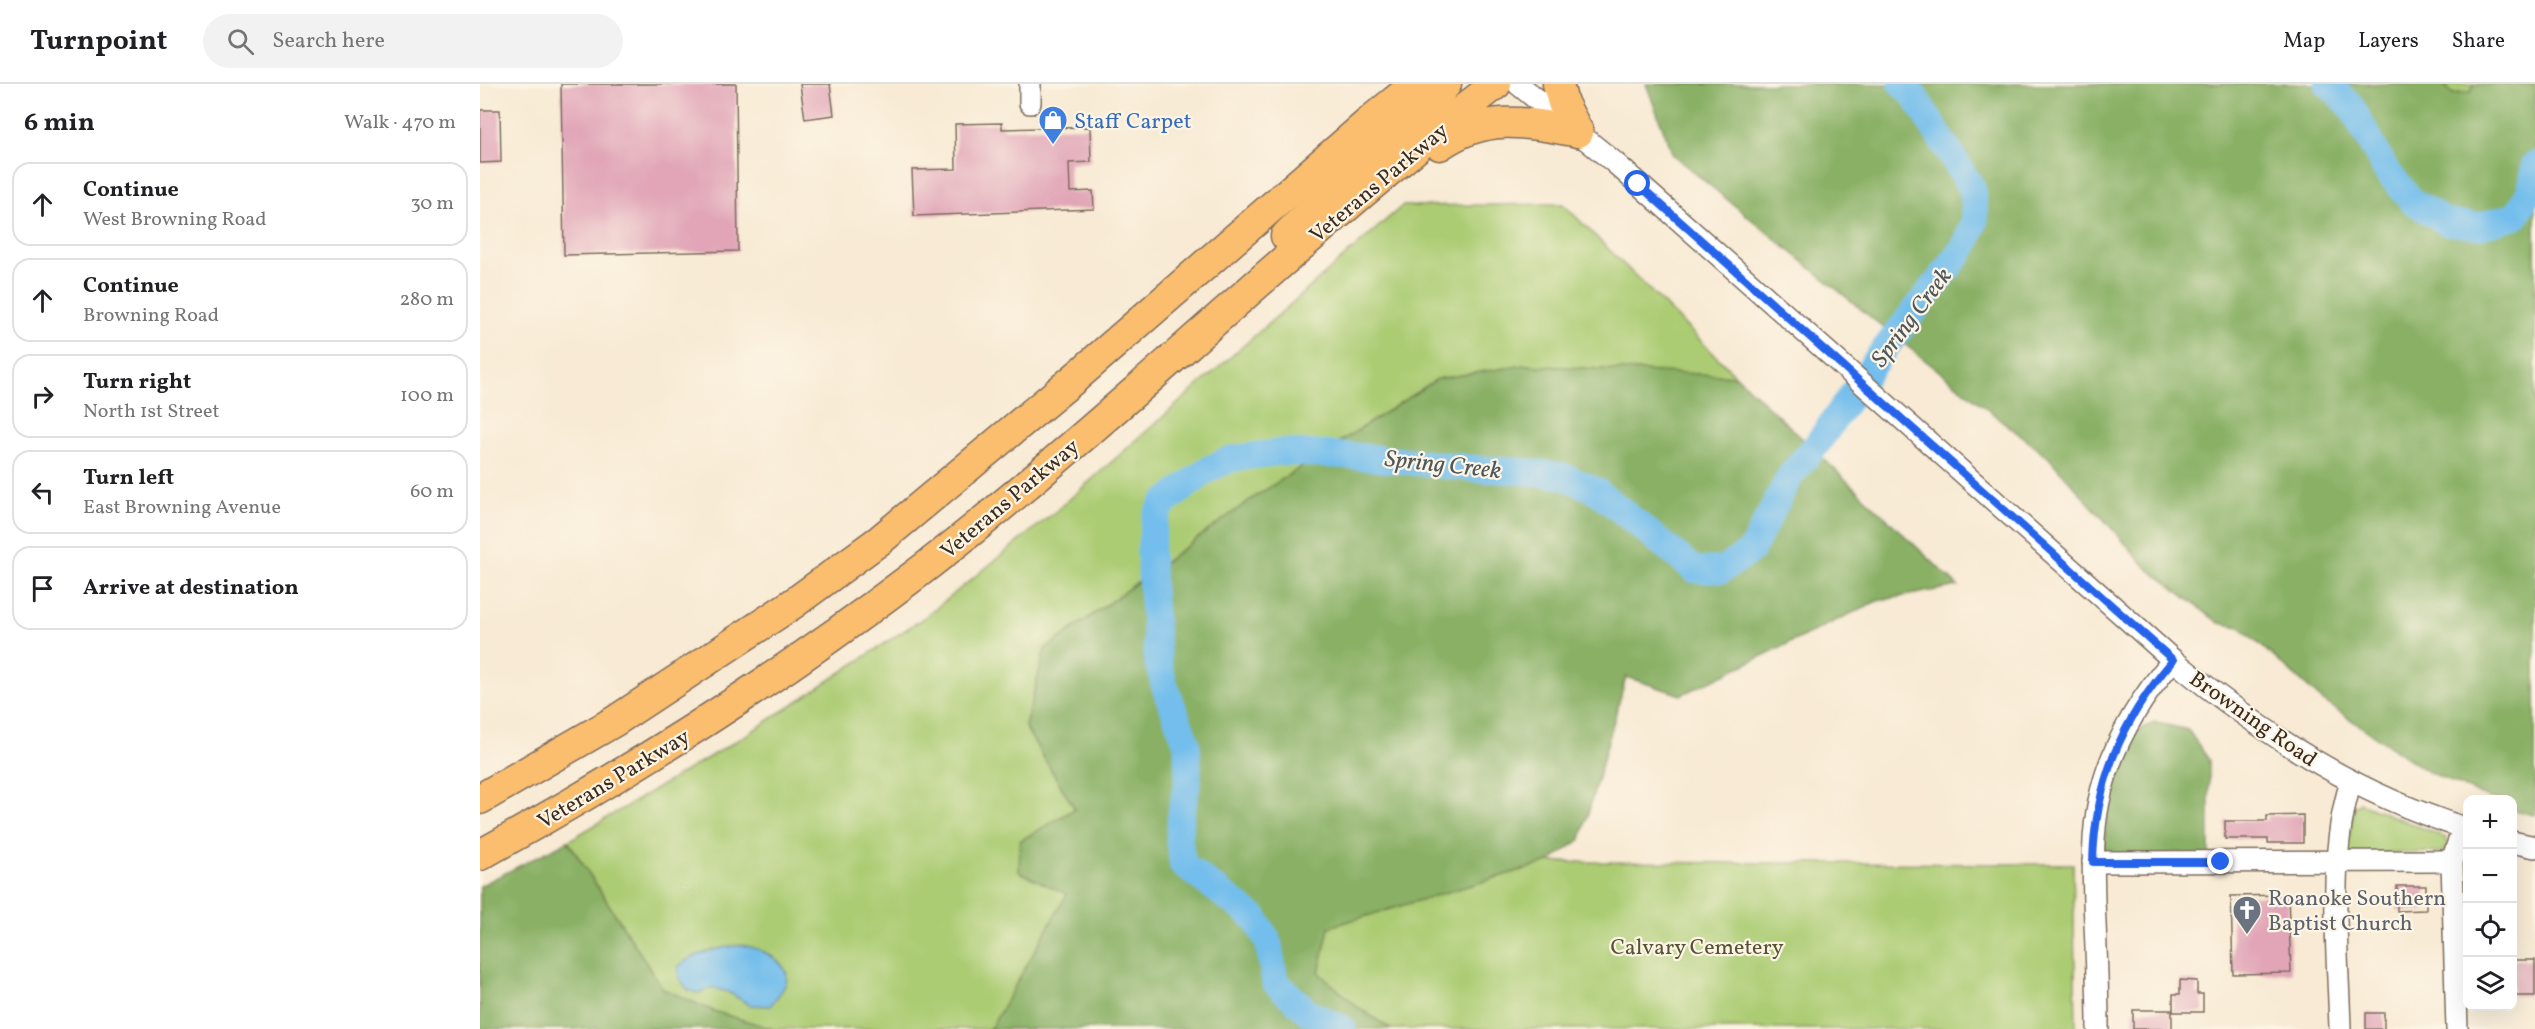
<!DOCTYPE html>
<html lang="en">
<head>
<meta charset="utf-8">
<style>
  :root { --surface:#fff; --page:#f2f2f2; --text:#202124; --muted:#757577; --line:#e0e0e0 }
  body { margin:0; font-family:Vollkorn,serif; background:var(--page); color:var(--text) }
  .controls { position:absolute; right:18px; bottom:18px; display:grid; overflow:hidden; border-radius:12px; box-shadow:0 6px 24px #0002 }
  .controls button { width:54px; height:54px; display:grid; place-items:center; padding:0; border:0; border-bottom:2px solid var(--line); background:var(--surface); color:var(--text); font:30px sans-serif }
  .stop { position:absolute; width:18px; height:18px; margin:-14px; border:4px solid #2563eb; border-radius:50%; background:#fff }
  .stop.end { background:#2563eb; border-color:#fff; box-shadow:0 2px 6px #0008 }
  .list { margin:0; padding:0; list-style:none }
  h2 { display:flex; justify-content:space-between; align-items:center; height:78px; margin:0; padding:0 24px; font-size:26px }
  h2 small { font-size:20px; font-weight:400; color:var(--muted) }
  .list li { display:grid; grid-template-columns:39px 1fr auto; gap:18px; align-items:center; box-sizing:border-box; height:84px; margin:0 12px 12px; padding:0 12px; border:2px solid var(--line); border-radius:18px }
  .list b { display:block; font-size:22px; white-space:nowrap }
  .list p { margin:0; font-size:20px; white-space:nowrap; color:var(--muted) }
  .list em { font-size:20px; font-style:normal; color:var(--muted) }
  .icon { flex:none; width:33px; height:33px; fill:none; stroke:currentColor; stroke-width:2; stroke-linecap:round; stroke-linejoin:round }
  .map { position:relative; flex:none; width:2055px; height:945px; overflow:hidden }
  header { display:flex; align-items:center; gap:36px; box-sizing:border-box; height:84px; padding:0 30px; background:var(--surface); border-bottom:2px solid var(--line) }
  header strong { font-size:28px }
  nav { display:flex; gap:33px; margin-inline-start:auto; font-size:21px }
  .search { width:420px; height:54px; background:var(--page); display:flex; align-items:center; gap:15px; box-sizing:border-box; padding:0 21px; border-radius:33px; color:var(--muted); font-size:22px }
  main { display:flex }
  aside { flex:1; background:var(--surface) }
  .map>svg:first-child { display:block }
  .green { fill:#accc73; stroke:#747b48; stroke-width:1.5 }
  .forest { fill:#89b065; stroke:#626d42; stroke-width:1.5 }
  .water { fill:#73beec; stroke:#577485; stroke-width:1.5 }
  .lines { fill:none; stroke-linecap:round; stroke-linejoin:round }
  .river { stroke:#73beec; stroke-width:27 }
  .building { fill:#e1a5b7 }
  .minor-casing { stroke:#7d6d5e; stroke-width:24 }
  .highway-casing { stroke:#7d6d5e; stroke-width:33 }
  .minor { stroke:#fff; stroke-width:21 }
  .highway { stroke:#fbbd6e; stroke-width:30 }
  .route { stroke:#2563eb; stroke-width:8 }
  .labels { text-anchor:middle; stroke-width:4.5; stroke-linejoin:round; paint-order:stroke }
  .shop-label { font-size:22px; fill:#366cbe; stroke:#fcf5e5; text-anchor:start }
  .street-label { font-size:22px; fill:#3b2a1e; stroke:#fcf5e5 }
  .worship-label { font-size:22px; fill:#5b616d; stroke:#fcf5e5; text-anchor:start }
  .park-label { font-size:22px; fill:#575233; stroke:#fcf5e5 }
  .water-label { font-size:24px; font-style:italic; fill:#4c565c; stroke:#fcf5e5 }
</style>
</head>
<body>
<header>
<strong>Turnpoint</strong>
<div class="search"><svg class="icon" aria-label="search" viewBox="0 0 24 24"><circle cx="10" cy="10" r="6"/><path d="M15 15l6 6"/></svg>Search here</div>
<nav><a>Map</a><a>Layers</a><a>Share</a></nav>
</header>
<main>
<aside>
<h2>6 min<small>Walk · 470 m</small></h2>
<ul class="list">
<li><svg class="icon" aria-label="ahead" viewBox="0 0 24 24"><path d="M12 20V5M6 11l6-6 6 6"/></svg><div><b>Continue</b><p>West Browning Road</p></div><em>30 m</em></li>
<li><svg class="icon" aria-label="ahead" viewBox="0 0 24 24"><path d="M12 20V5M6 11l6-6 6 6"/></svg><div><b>Continue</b><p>Browning Road</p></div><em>280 m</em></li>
<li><svg class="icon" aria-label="right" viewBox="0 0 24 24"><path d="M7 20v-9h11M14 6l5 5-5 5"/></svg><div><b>Turn right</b><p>North 1st Street</p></div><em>100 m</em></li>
<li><svg class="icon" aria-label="left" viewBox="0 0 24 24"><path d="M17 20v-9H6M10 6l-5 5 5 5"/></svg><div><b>Turn left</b><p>East Browning Avenue</p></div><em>60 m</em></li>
<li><svg class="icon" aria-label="arrive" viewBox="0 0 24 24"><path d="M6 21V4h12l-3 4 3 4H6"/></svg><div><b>Arrive at destination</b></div></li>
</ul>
</aside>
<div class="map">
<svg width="2055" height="945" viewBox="0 0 2055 945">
  <rect width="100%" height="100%" fill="#fcf5e5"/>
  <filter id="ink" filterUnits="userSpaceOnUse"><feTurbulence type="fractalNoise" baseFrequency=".0167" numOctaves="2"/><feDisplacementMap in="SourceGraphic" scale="12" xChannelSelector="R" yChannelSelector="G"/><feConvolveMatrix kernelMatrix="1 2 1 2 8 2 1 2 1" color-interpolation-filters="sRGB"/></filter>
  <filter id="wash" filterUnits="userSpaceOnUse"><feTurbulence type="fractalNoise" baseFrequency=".008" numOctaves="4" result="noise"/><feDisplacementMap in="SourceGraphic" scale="24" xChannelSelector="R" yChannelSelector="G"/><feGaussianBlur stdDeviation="1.35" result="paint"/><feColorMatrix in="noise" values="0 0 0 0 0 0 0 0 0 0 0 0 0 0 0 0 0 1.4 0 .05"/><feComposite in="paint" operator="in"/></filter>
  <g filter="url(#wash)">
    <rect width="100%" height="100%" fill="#f8ead4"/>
    <g class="green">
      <polygon points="1963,0 1994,0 1991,8 1973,10"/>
      <polygon points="1083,120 1256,292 1044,281 957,295 770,416 565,565 545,643 595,725 540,757 588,809 512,942 508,945 293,945 236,928 183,905 88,757 271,648 445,533 576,427 922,122"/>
      <polygon points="1880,719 1962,752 1967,755 1968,763 1963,768 1866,770 1874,724"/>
      <polygon points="1069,778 1593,780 1596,945 911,945 880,925 839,889 849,843"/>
    </g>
    <g class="forest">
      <polygon points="1166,0 1963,0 1973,10 1991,8 1994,0 2055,0 2055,731 2033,726 2032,716 2010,715 1945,686 1842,616 1760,543 1739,539 1667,484 1568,373 1394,236 1193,71"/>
      <polygon points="1044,281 1256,292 1478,502 1397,517 1201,611 1146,593 1101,755 1069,778 849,843 839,889 880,925 911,945 508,945 512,942 587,810 539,788 540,757 595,725 545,643 565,566 770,416 957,295"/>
      <path d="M1674,638L1708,646L1729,676V772L1623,771C1627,730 1628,684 1654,650C1658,645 1668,642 1674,638Z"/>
      <polygon points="88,757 183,905 236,928 293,945 0,945 0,802"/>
    </g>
    <path class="water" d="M261,861C277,863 312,877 306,899C303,907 295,915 290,922L270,921L248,908L232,904L218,909L208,906L199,894L198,883C210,870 242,863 261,861Z"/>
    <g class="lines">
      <g class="river">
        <polyline points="1848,0 1871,22 1906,86 1932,117 1966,138 1999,142 2037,131 2052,102 2055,80"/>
        <polyline points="863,945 829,929 795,898 788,857 775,834 703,781 699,757 701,729 708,696 707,660 686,606 678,579 672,504 670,466 675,434 683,420 727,386 750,375 801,368 876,372 998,385 1041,387 1083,392 1117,407 1215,486 1242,486 1271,467 1310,392 1337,360 1402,268 1470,182 1486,160 1495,136 1493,106 1435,13 1422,0"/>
      </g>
    </g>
    <g id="blocks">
      <g class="building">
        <polygon points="81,0 256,0 258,167 84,171"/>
        <polygon points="320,0 350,0 354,31 325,35"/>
        <polygon points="0,26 20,26 21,78 0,79"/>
        <polygon points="522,39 522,45 610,43 611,78 589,79 590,108 613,107 614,125 434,132 432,86 476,85 475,40"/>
        <polygon points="1823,731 1823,759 1788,759 1788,755 1745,755 1745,737 1787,737 1787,732"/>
        <polygon points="1917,802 1946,802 1946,826 1917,827"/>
        <polygon points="1808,811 1811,889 1753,890 1751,812"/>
        <rect x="2032" y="876" width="23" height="36"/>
        <polygon points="1700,896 1717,897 1717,910 1723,910 1723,928 1693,928 1693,910 1700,910"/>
        <rect x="1653" y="926" width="39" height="19"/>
        <rect x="1886" y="929" width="18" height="16"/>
      </g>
    </g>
  </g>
  <g filter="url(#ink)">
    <use href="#blocks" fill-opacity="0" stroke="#7d6d5e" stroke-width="1.5"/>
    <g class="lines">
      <g class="minor-casing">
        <g id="minor">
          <path d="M1038,0L1134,78L1693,576C1785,651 1873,709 1988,745"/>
          <polyline points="550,19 550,0"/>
          <polyline points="2032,758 2055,763"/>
          <polyline points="1613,778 1972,777"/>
          <path d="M1618,945C1618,902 1616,860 1614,817C1613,783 1612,750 1619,717C1630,664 1658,617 1693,576"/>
          <path d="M1860,945C1858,867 1847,771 1871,698"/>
          <polyline points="1977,945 1972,777 1983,744"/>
        </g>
      </g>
      <g class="highway-casing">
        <g id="highway">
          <polyline points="1078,0 1083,19 1098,48"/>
          <path d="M960,61C1006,29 1046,38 1098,48"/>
          <polyline points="806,152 860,98 957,11 966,0"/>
          <polyline points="0,715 135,637 314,519 400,456 595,294 895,33 936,0"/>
          <path d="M0,771C149,689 292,599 427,497C507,437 583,370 659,304C776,201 893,96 1016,0"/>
        </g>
      </g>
      <use href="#minor" class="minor"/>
      <use href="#highway" class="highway"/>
    </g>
  </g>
  <g class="lines" filter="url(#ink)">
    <path class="route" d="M1158,100L1693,576C1641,637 1615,699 1613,778H1741"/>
  </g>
  <defs>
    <g id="shop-pin" transform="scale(1.5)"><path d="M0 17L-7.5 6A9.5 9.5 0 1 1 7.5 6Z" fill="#3f7fe0" stroke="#fcf5e5"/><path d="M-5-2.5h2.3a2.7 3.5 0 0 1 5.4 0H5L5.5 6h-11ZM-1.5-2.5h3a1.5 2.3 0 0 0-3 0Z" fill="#fff"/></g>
    <g id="church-pin" transform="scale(1.5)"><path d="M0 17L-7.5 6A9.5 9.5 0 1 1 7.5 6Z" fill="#6b7280" stroke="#fcf5e5"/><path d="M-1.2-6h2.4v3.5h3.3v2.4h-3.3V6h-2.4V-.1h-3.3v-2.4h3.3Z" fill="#fff"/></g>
  </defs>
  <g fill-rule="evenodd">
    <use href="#shop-pin" x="573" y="36"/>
    <use href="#church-pin" x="1767" y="826"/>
  </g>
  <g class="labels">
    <g class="shop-label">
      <text x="594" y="44">Staff Carpet</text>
    </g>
    <g class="street-label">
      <text transform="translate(898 98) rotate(-40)" y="8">Veterans Parkway</text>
      <text transform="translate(529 414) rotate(-40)" y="8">Veterans Parkway</text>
      <text transform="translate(1774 634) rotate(35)" y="8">Browning Road</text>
      <text transform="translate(133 694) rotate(-31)" y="8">Veterans Parkway</text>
    </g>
    <g class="worship-label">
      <text x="1788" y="821">Roanoke Southern<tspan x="1788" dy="25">Baptist Church</tspan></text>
    </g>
    <g class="park-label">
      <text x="1217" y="870">Calvary Cemetery</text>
    </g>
    <g class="water-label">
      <text transform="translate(1431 233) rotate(-53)" y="8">Spring Creek</text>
      <text transform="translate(963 380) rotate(6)" y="8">Spring Creek</text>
    </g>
  </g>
</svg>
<div class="controls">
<button>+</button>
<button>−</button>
<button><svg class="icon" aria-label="locate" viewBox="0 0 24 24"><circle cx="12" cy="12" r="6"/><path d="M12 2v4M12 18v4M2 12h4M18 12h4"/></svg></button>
<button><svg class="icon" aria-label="layers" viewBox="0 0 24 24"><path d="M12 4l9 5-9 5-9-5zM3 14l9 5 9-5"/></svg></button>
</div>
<div class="stop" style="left:1158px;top:100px"></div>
<div class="stop end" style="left:1741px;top:778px"></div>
</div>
</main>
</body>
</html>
